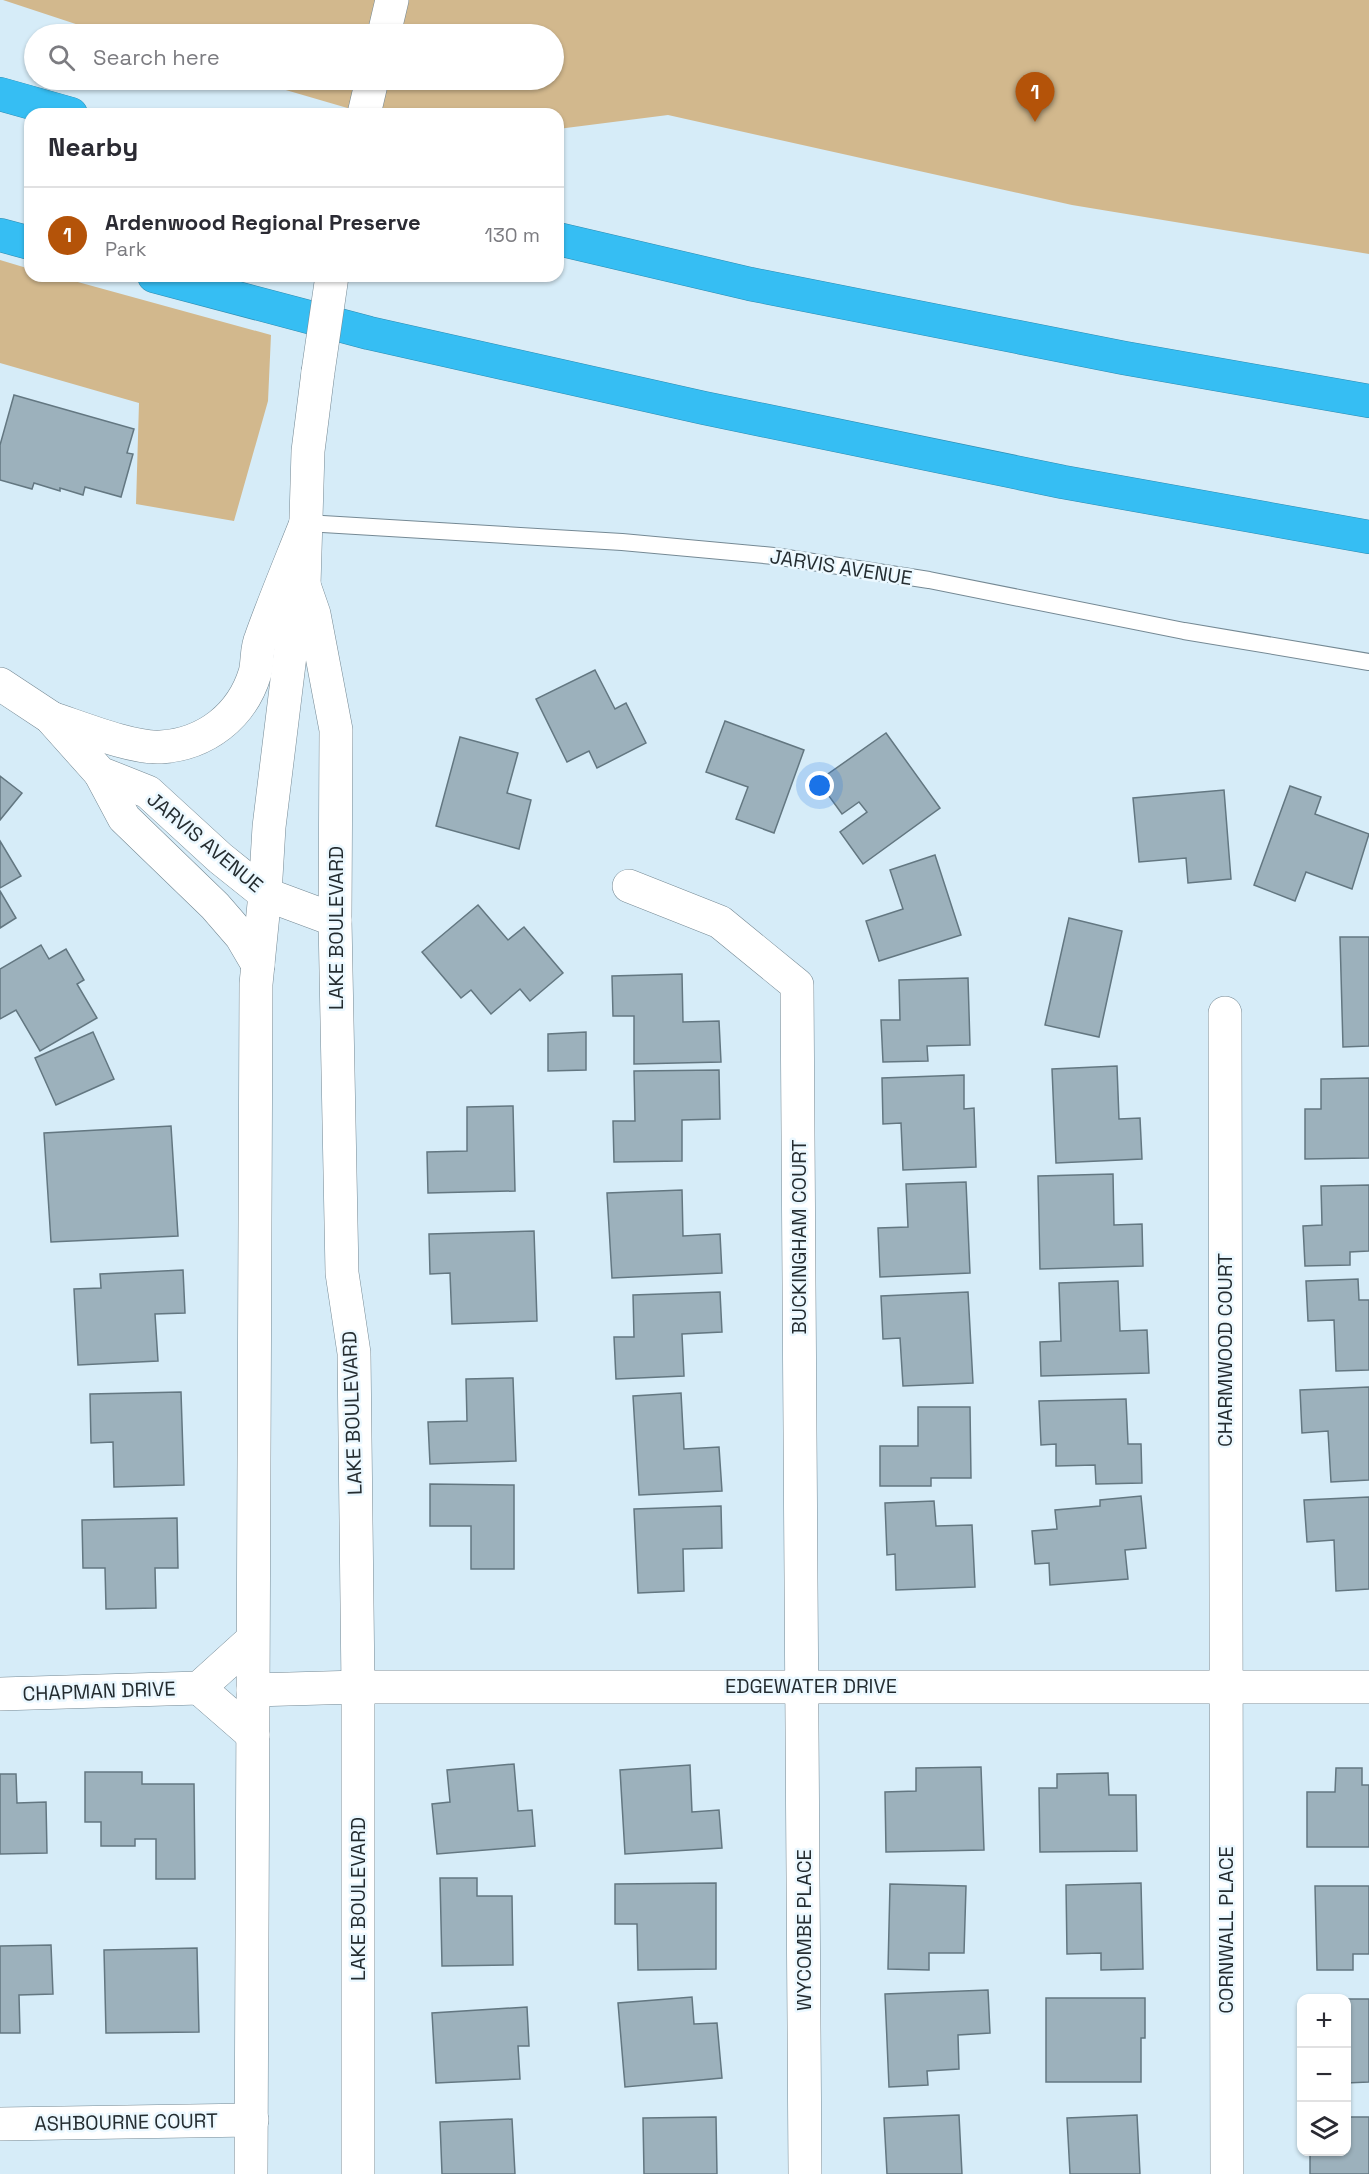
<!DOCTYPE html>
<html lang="en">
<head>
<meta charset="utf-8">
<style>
  :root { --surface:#fff; --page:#f2f2f3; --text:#2b2b33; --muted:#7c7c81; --line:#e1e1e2; --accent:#b45309 }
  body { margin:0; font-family:"Space Grotesk",sans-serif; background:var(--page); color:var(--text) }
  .controls { position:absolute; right:18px; bottom:18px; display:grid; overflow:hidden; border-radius:12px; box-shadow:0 2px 4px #0004 }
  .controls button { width:54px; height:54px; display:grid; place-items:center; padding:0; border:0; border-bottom:2px solid var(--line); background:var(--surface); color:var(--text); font:30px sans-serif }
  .you { position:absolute; left:820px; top:786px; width:21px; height:21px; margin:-15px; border:4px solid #fff; border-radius:50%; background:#1a73e8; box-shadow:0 0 0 9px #1a73e833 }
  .badge { display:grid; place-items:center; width:39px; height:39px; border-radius:50%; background:var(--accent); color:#fff; font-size:20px; font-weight:700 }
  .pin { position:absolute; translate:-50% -50px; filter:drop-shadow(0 2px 3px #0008) }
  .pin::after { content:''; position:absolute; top:32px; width:21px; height:18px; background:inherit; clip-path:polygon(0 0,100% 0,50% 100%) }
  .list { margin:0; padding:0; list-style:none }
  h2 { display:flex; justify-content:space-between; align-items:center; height:78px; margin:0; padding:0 24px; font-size:26px }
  h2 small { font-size:20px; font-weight:400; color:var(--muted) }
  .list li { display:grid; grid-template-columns:39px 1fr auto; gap:18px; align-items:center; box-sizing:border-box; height:96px; padding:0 24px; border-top:2px solid var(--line) }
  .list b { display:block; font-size:22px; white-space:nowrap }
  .list p { margin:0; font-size:20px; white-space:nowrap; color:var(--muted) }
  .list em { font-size:20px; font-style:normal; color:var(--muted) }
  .icon { flex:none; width:33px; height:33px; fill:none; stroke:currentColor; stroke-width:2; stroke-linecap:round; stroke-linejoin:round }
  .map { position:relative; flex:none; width:1369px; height:2174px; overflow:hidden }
  .search { position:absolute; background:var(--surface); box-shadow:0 2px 4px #0004; left:24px; top:24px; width:540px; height:66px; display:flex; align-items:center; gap:15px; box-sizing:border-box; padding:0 21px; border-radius:33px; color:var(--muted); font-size:22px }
  .panel { position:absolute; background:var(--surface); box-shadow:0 2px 4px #0004; left:24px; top:108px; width:540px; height:174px; border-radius:18px }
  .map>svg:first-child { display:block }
  .green { fill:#d2b88d }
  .building { fill:#9cb1bc; stroke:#637781; stroke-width:1.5 }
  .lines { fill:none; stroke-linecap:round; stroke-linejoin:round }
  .service-casing { stroke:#758994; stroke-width:18 }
  .minor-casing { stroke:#758994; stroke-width:34 }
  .tertiary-casing { stroke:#758994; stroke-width:34 }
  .motorway-casing { stroke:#308baf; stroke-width:34 }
  .service { stroke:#fff; stroke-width:16 }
  .minor { stroke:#fff; stroke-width:33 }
  .tertiary { stroke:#fff; stroke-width:33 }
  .motorway { stroke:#36bef3; stroke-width:33 }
  .minor-bridge-casing { stroke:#758994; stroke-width:34; stroke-linecap:butt }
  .minor-bridge { stroke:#fff; stroke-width:33 }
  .labels { text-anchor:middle; stroke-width:5; stroke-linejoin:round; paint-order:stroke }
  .street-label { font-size:20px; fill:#242c30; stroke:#ebf8ff }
</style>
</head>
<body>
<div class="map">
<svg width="1369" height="2174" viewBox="0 0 1369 2174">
  <rect width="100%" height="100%" fill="#d6ecf8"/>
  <g class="green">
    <polygon points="3,0 1369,0 1369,254 1072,205 668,115 558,129 558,114 368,114 251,80 554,80 554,34 106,34"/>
    <polygon points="0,260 30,269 30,276 56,276 271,335 268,401 234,521 136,504 139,403 0,363"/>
  </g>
  <g class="building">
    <polygon points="14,395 134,429 127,453 133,454 121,497 85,487 83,495 60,488 60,491 34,483 32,489 0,480 0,445"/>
    <polygon points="595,670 615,709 626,703 646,743 597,768 589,751 567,762 536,699"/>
    <polygon points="725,721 804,750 774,833 736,819 748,787 706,772"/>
    <polygon points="886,733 940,808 863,864 840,832 867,812 859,802 842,814 818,781"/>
    <polygon points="460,737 518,753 507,793 531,800 519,849 436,826"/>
    <polygon points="0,776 22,793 0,820"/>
    <polygon points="1290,786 1321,797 1315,814 1369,834 1352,889 1306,872 1295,901 1254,885"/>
    <polygon points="1224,790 1231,879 1188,883 1186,858 1139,862 1133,798"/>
    <polygon points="0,841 21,876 0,888"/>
    <polygon points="935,855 961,935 879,961 866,921 903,909 890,870"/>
    <polygon points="0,891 16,918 0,928"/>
    <polygon points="478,905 508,940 524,927 563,973 530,1001 520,989 491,1014 471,990 461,998 422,952"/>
    <polygon points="1069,918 1122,931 1099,1037 1045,1025"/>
    <polygon points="1340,937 1369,937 1369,1046 1343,1047"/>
    <polygon points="41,945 49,959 66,949 84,980 77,984 97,1018 40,1051 16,1010 0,1019 0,969"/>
    <polygon points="682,974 683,1022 719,1021 721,1062 634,1064 634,1016 613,1016 612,976"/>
    <polygon points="968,978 970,1045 927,1046 928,1061 883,1062 881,1020 900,1020 899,980"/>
    <polygon points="93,1032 114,1079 56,1105 35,1058"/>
    <polygon points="586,1032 586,1070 548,1071 548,1034"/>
    <polygon points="1117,1066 1119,1119 1140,1118 1142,1159 1056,1163 1052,1069"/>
    <polygon points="719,1070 720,1119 682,1120 682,1161 614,1162 613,1121 635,1121 634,1071"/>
    <polygon points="964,1075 964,1109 974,1108 976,1167 903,1170 901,1123 883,1124 882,1078"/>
    <polygon points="1369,1078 1369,1158 1305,1159 1305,1109 1321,1109 1321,1079"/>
    <polygon points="513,1106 515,1191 428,1193 427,1152 467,1151 467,1107"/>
    <polygon points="171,1126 178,1236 51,1242 44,1133"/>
    <polygon points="1113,1174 1114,1225 1142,1224 1143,1266 1040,1269 1038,1176"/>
    <polygon points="966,1182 970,1273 880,1277 878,1228 908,1227 906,1184"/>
    <polygon points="1369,1185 1369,1251 1350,1252 1350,1265 1305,1266 1303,1226 1322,1225 1321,1186"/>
    <polygon points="682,1190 683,1236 720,1234 722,1273 612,1278 607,1193"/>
    <polygon points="534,1231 537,1321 452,1324 450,1273 430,1274 429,1234"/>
    <polygon points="183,1270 185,1313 155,1314 158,1361 78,1365 74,1289 101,1288 100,1274"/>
    <polygon points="1358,1279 1359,1300 1369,1300 1369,1370 1336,1371 1334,1320 1308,1321 1306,1281"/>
    <polygon points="1118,1281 1120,1331 1147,1330 1149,1373 1041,1376 1040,1342 1061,1341 1059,1283"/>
    <polygon points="720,1292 722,1332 682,1334 684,1376 616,1379 614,1337 634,1337 633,1295"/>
    <polygon points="968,1292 973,1383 903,1386 900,1338 883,1339 881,1296"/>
    <polygon points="513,1378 516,1461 430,1464 428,1422 467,1421 466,1379"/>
    <polygon points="1369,1387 1369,1480 1331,1482 1328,1431 1302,1433 1300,1390"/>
    <polygon points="181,1392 184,1485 114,1487 113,1442 91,1443 90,1394"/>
    <polygon points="681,1393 684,1449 719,1447 722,1491 639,1495 633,1396"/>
    <polygon points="1126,1399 1128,1444 1141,1444 1142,1483 1096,1484 1095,1465 1056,1466 1056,1444 1041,1445 1039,1401"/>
    <polygon points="918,1407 970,1407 971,1478 931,1478 931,1486 880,1486 880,1446 918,1446"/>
    <polygon points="430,1484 514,1485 514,1569 471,1569 471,1526 430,1526"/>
    <polygon points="1141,1496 1146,1548 1125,1550 1128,1579 1050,1585 1049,1563 1035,1564 1032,1531 1057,1529 1055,1510 1100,1506 1100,1500"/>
    <polygon points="1369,1497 1369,1589 1336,1591 1334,1540 1307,1542 1304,1500"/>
    <polygon points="934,1501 936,1526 972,1525 975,1587 896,1590 895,1554 887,1555 885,1503"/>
    <polygon points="721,1506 722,1548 683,1549 684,1591 638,1593 634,1509"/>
    <polygon points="177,1518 178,1568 155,1568 156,1608 106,1609 105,1568 83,1568 82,1520"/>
    <polygon points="514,1764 518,1811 532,1810 535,1846 437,1854 432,1804 450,1802 447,1770"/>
    <polygon points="690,1765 692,1812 719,1810 722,1848 625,1854 620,1770"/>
    <polygon points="981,1767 984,1850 886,1852 885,1792 916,1791 916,1768"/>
    <polygon points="1336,1768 1362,1768 1362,1785 1369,1785 1369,1847 1307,1847 1307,1792 1335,1792"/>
    <polygon points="85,1772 142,1772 142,1784 194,1784 195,1879 156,1879 156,1839 135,1839 135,1846 101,1846 101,1822 85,1822"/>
    <polygon points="1108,1773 1109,1795 1136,1795 1137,1851 1040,1852 1039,1788 1057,1788 1057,1774"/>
    <polygon points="0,1774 16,1774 17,1803 46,1802 47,1853 0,1854"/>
    <polygon points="440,1878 477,1878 477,1896 512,1896 513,1965 442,1966"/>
    <polygon points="716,1883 716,1969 638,1970 637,1924 615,1924 615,1884"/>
    <polygon points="1141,1883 1143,1969 1101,1970 1101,1953 1067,1954 1066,1885"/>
    <polygon points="890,1884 966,1886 964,1953 929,1953 929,1970 888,1969"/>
    <polygon points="1315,1886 1369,1886 1369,1954 1353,1954 1353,1970 1317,1970"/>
    <polygon points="51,1945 53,1994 19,1995 20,2033 0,2033 0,1946"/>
    <polygon points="197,1948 199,2032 106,2033 104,1950"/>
    <polygon points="988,1990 990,2033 958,2035 959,2069 927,2071 928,2085 889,2087 885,1994"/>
    <polygon points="692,1997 694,2024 717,2023 722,2078 625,2087 618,2003"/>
    <polygon points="1046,1998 1145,1998 1145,2038 1141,2038 1141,2082 1046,2082"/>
    <polygon points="1346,1999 1369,1999 1369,2082 1346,2083"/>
    <polygon points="527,2007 529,2046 518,2046 520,2079 436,2083 432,2013"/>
    <polygon points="959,2115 962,2174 887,2174 884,2118"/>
    <polygon points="1137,2115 1140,2174 1070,2174 1067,2118"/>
    <polygon points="716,2117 717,2174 644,2174 643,2118"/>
    <polygon points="1346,2117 1369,2117 1369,2174 1310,2174 1310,2152 1346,2152"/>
    <polygon points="512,2119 515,2174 442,2174 440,2122"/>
  </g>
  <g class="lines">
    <g class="service-casing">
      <polyline id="service" points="306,523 622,542 774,556 929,580 1184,631 1369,662"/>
    </g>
    <g class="minor-casing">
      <g id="minor">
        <polyline points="384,34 392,0"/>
        <polyline points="364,114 372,80"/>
        <polyline points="304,585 314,614 336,730 335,920"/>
        <polyline points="629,886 720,922 797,985 805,2174"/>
        <polyline points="265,894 269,827 294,623 304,585 308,451 318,372"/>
        <polyline points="1225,1013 1227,2174"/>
        <polyline points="199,1688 253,1735"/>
        <polyline points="0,1694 199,1688 252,1640"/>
        <polyline points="0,2124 252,2120"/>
      </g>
    </g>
    <g class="tertiary-casing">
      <g id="tertiary">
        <polyline points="0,684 50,717 100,773 148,792 220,858 265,894 335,920 342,1273 354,1353 358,1687 358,2174"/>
        <path d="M51,718C79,727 133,749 161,747C206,744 242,716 255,673C258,662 256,649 261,638C275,599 291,561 306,523"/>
        <polyline points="100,773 124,818 215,906 241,936 258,965"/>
        <polyline points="253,1690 358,1687 1369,1687"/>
        <polyline points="251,2174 256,984 265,894"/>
      </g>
    </g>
    <g class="motorway-casing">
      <g id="motorway">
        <polyline points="0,94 71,114"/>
        <polyline points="0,235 30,243"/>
        <polyline points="558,239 750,284 1124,358 1369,401"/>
        <polyline points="154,276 369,333 704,408 1063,482 1369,537"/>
      </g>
    </g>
    <use href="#service" class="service"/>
    <use href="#minor" class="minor"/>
    <use href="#tertiary" class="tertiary"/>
    <use href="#motorway" class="motorway"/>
    <g class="minor-bridge-casing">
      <polyline id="minor-bridge" points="318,372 332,276"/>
    </g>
    <use href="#minor-bridge" class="minor-bridge"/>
  </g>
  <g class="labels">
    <g class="street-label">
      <text transform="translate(841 567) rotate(9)" y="7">JARVIS AVENUE</text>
      <text transform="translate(205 842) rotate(40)" y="7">JARVIS AVENUE</text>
      <text transform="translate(336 928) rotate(-90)" y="7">LAKE BOULEVARD</text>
      <text transform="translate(799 1237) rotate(-90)" y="7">BUCKINGHAM COURT</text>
      <text transform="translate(1225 1350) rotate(-90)" y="7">CHARMWOOD COURT</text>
      <text transform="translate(352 1413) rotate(-92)" y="7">LAKE BOULEVARD</text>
      <text x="811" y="1693">EDGEWATER DRIVE</text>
      <text transform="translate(99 1691) rotate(-2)" y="7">CHAPMAN DRIVE</text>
      <text transform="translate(358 1899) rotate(-90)" y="7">LAKE BOULEVARD</text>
      <text transform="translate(804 1930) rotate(-90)" y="7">WYCOMBE PLACE</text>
      <text transform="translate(1226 1930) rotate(-90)" y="7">CORNWALL PLACE</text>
      <text transform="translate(126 2122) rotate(-1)" y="7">ASHBOURNE COURT</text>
    </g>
  </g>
</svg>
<div class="controls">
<button>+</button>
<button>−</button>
<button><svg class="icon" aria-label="layers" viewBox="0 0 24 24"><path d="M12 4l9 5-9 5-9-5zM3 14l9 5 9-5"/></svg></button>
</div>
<div class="you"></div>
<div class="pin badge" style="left:1035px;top:122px">1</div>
<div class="search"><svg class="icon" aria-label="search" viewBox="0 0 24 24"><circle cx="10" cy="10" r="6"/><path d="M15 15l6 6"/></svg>Search here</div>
<section class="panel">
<h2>Nearby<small></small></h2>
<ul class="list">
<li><span class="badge">1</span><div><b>Ardenwood Regional Preserve</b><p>Park</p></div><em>130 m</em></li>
</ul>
</section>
</div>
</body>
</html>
